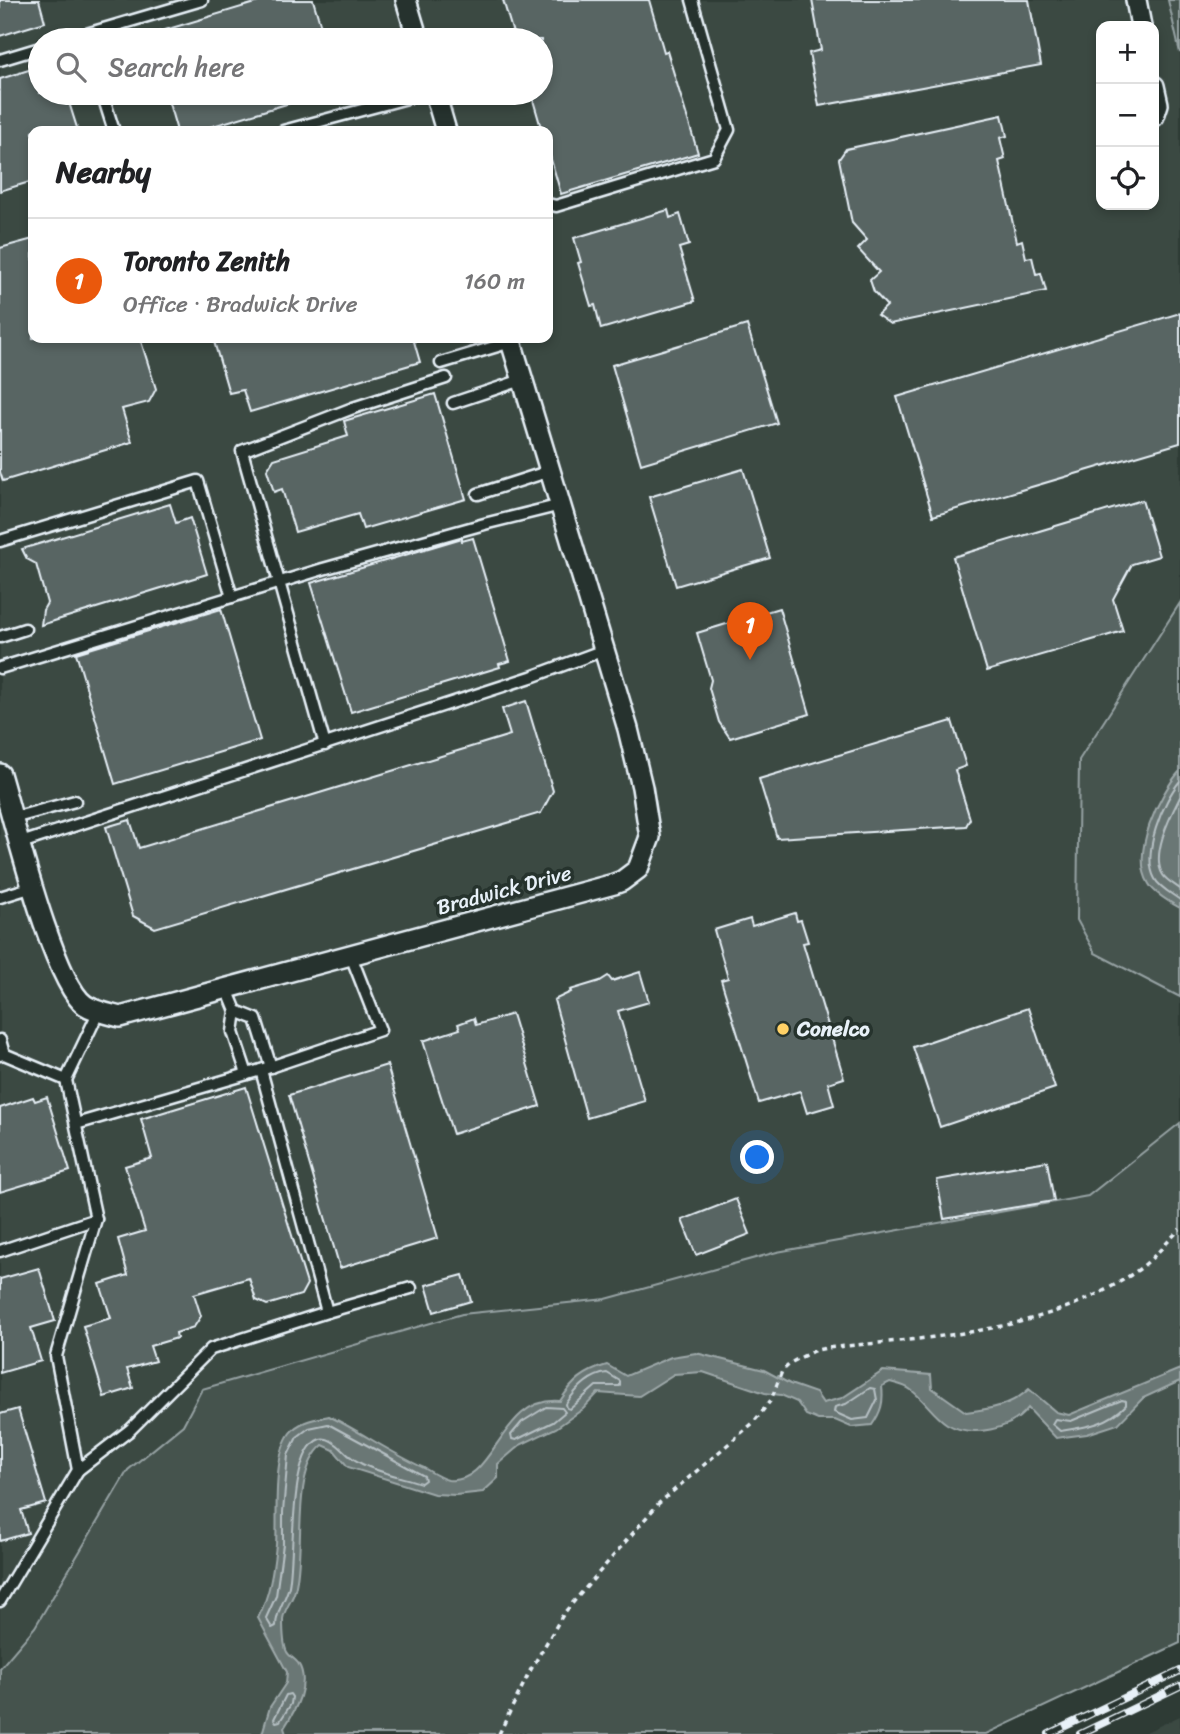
<!DOCTYPE html>
<html lang="en">
<head>
<meta charset="utf-8">
<style>
  :root { --surface:#fff; --page:#f2f2f2; --text:#202124; --muted:#757577; --line:#e0e0e0; --accent:#ea580c }
  body { margin:0; font-family:Sriracha,sans-serif; background:var(--page); color:var(--text) }
  .controls { position:absolute; right:21px; top:21px; display:grid; overflow:hidden; border-radius:14px; box-shadow:0 4px 10px #0003 }
  .controls button { width:63px; height:63px; display:grid; place-items:center; padding:0; border:0; border-bottom:2px solid var(--line); background:var(--surface); color:var(--text); font:35px sans-serif }
  .you { position:absolute; left:758px; top:1158px; width:24px; height:24px; margin:-18px; border:5px solid #fff; border-radius:50%; background:#1a73e8; box-shadow:0 0 0 10px #1a73e833 }
  .badge { display:grid; place-items:center; width:46px; height:46px; border-radius:50%; background:var(--accent); color:#fff; font-size:23px; font-weight:700 }
  .pin { position:absolute; translate:-50% -58px; filter:drop-shadow(0 2px 4px #0008) }
  .pin::after { content:''; position:absolute; top:37px; width:24px; height:21px; background:inherit; clip-path:polygon(0 0,100% 0,50% 100%) }
  .list { margin:0; padding:0; list-style:none }
  h2 { display:flex; justify-content:space-between; align-items:center; height:91px; margin:0; padding:0 28px; font-size:30px }
  h2 small { font-size:23px; font-weight:400; color:var(--muted) }
  .list li { display:grid; grid-template-columns:46px 1fr auto; gap:21px; align-items:center; box-sizing:border-box; height:126px; padding:0 28px; border-top:2px solid var(--line) }
  .list b { display:block; font-size:26px; white-space:nowrap }
  .list p { margin:0; font-size:23px; white-space:nowrap; color:var(--muted) }
  .list em { font-size:23px; font-style:normal; color:var(--muted) }
  .icon { flex:none; width:38px; height:38px; fill:none; stroke:currentColor; stroke-width:2; stroke-linecap:round; stroke-linejoin:round }
  .map { position:relative; flex:none; width:1180px; height:1734px; overflow:hidden }
  .search { position:absolute; background:var(--surface); box-shadow:0 4px 10px #0003; left:28px; top:28px; width:525px; height:77px; display:flex; align-items:center; gap:18px; box-sizing:border-box; padding:0 24px; border-radius:38px; color:var(--muted); font-size:26px }
  .panel { position:absolute; background:var(--surface); box-shadow:0 4px 10px #0003; left:28px; top:126px; width:525px; height:217px; border-radius:14px }
  .map>svg:first-child { display:block }
  .built { fill:#3b4843; fill-rule:evenodd }
  .green { fill:#45524e; stroke:#96a2a3; stroke-width:2 }
  .water { fill:#6b7775; stroke:#9da8a9; stroke-width:2 }
  .lines { fill:none; stroke-linecap:round; stroke-linejoin:round }
  .shore { stroke:#b6c0c4; stroke-width:2 }
  .building { fill:#596563; stroke:#e8f1f8; stroke-width:2 }
  .lane-casing { stroke:#e8f1f8; stroke-width:15 }
  .street-casing { stroke:#e8f1f8; stroke-width:24 }
  .path { stroke:#e8f1f8; stroke-width:3.5; stroke-dasharray:5 5; stroke-linecap:butt }
  .lane { stroke:#26332d; stroke-width:10 }
  .street { stroke:#26332d; stroke-width:19 }
  .rail-casing { stroke:#e8f1f8; stroke-width:8 }
  .rail { stroke:#26332d; stroke-width:5; stroke-dasharray:16; stroke-linecap:butt }
  .poi-dot { fill:#ffd166; stroke:#26332d; stroke-width:2.5 }
  .labels { text-anchor:middle; stroke-width:7; stroke-linejoin:round; paint-order:stroke }
  .street-label { font-size:21px; fill:#e8f1f8; stroke:#26332d }
  .poi-label { font-size:21px; font-weight:bold; fill:#e8f1f8; stroke:#26332d; text-anchor:start }
</style>
</head>
<body>
<div class="map">
<svg width="1180" height="1734" viewBox="0 0 1180 1734">
  <rect width="100%" height="100%" fill="#2e3b35"/>
  <filter id="ink" filterUnits="userSpaceOnUse"><feTurbulence type="fractalNoise" baseFrequency=".0143" numOctaves="2"/><feDisplacementMap in="SourceGraphic" scale="14" xChannelSelector="R" yChannelSelector="G"/><feConvolveMatrix kernelMatrix="1 2 1 2 8 2 1 2 1" color-interpolation-filters="sRGB"/></filter>
  <g filter="url(#ink)">
    <g class="built">
      <path d="M0,0H1168L1180,53V603L1079,760L1077,920L1095,953L1180,997V1123L1088,1196L777,1252L606,1299L462,1314L202,1389L183,1425L128,1470L35,1627L0,1668ZM1101,26H1154V205H1101ZM40,40H541V93H40ZM33,131H548V338H33Z"/>
      <polygon points="1180,1716 1180,1734 1142,1734"/>
    </g>
    <g class="green">
      <polygon points="1168,0 1180,0 1180,53"/>
      <polygon points="1180,603 1180,997 1095,953 1077,920 1079,760"/>
      <polygon points="1180,1123 1180,1643 986,1734 0,1734 0,1668 35,1627 128,1470 183,1425 202,1389 462,1314 606,1299 777,1252 1088,1196"/>
    </g>
    <g class="water">
      <path d="M1180,771V908C1171,903 1154,893 1149,884C1130,854 1159,794 1180,771Z"/>
      <path d="M696,1353L764,1370L790,1384L816,1393L823,1403L842,1398L883,1371L931,1375L932,1388L966,1412C990,1409 1011,1406 1029,1389L1056,1412L1069,1415L1180,1369V1381L1143,1398L1118,1424L1087,1434L1056,1438L1028,1408C1012,1430 971,1438 947,1424C933,1415 924,1399 911,1390C905,1385 897,1384 890,1382L882,1386C884,1403 881,1412 872,1425L851,1427L835,1420H818L806,1415L797,1402L781,1395L765,1393L703,1372L674,1374L639,1396L598,1393L583,1409L556,1428L520,1445L498,1464V1478L483,1492L456,1495L434,1494L348,1467L334,1450L323,1445C290,1472 306,1550 295,1590C293,1600 284,1609 283,1619C283,1627 283,1645 287,1652C289,1656 295,1659 298,1663C311,1683 295,1711 284,1728L286,1734H262L270,1707L286,1683L287,1672L258,1618C270,1594 273,1572 276,1545C278,1516 272,1457 290,1433C299,1421 315,1419 329,1416C361,1432 391,1453 424,1468C431,1472 440,1478 448,1480C495,1486 500,1395 560,1401C573,1381 583,1372 607,1365L626,1376L671,1357Z"/>
    </g>
    <g class="lines">
      <g class="shore">
        <path d="M1180,781C1163,801 1141,854 1155,879C1159,887 1172,894 1180,900"/>
        <path d="M1180,797C1171,815 1150,855 1163,875C1166,880 1175,885 1180,889"/>
        <path d="M607,1373L620,1381V1386H596L570,1409L567,1408L566,1404C576,1389 589,1375 607,1373Z"/>
        <polygon points="870,1388 875,1389 877,1400 868,1418 852,1420 834,1412 835,1407 846,1404"/>
        <path d="M1122,1400L1126,1401V1405C1107,1425 1086,1427 1060,1431L1052,1424L1055,1419L1071,1421Z"/>
        <polygon points="546,1407 562,1408 565,1412 553,1422 516,1440 512,1439 511,1435 522,1422"/>
        <path d="M328,1424L424,1476L425,1480L421,1483C396,1475 361,1470 343,1450C338,1445 328,1436 320,1439C288,1450 295,1556 289,1586C286,1600 276,1610 276,1626L272,1628L266,1618L276,1596L283,1544V1512L288,1455L297,1437L309,1428Z"/>
        <polygon points="290,1694 292,1697 291,1704 280,1721 276,1722 274,1719 286,1695"/>
      </g>
    </g>
    <g class="building">
      <polygon points="0,0 39,0 45,22 0,36"/>
      <polygon points="265,0 313,0 325,40 145,40 145,36"/>
      <polygon points="503,0 649,0 664,52 667,51 698,153 561,194 548,149 548,131 542,131 531,93 541,93 541,40 515,40"/>
      <polygon points="812,0 1029,0 1041,65 819,106 809,53 821,50"/>
      <polygon points="35,68 40,93 66,93 78,131 33,131 33,181 0,191 0,79"/>
      <polygon points="166,93 309,93 310,97 196,131 177,131"/>
      <polygon points="1002,115 1007,136 1000,138 1005,159 999,161 1017,242 1022,240 1026,258 1032,257 1036,274 1041,273 1046,291 890,324 877,315 887,306 874,292 870,280 879,272 858,249 867,240 852,223 839,159 846,149"/>
      <polygon points="668,210 670,218 680,214 689,245 679,248 695,301 601,329 595,305 591,306 578,263 581,262 574,238"/>
      <polygon points="33,239 33,338 140,338 156,389 149,402 122,409 132,442 3,481 0,472 0,248"/>
      <polygon points="1180,313 1180,443 933,516 897,397"/>
      <polygon points="747,325 777,423 641,464 612,365"/>
      <polygon points="213,338 413,338 420,362 250,412 243,390 229,393"/>
      <polygon points="435,394 466,499 363,529 358,514 295,532 282,489 274,492 267,470 274,459 348,436 344,421"/>
      <polygon points="743,469 770,558 676,586 649,497"/>
      <polygon points="1142,500 1159,556 1132,564 1113,599 1123,631 987,671 953,557"/>
      <polygon points="170,504 176,523 190,518 207,574 41,625 43,610 47,603 36,564 27,559 22,549"/>
      <polygon points="462,538 462,541 473,538 510,661 499,664 500,667 351,712 311,583"/>
      <polygon points="779,608 810,714 730,738 719,722 709,688 711,680 697,633"/>
      <polygon points="221,609 260,740 115,784 76,653"/>
      <polygon points="526,701 553,791 541,813 155,928 133,916 106,827 130,820 139,848 510,735 502,709"/>
      <polygon points="952,721 966,766 955,770 970,819 966,826 777,838 759,779"/>
      <polygon points="795,913 797,921 801,920 808,942 803,943 844,1078 828,1083 834,1105 807,1113 800,1091 759,1103 721,980 728,978 714,930 750,919 752,926"/>
      <polygon points="640,972 649,1002 618,1011 645,1101 587,1118 554,1000 571,992 570,990 600,981 608,976 612,981"/>
      <polygon points="1028,1008 1055,1088 940,1127 913,1047"/>
      <polygon points="512,1014 540,1106 453,1134 423,1041 460,1029 458,1024 474,1018 476,1025"/>
      <polygon points="387,1065 438,1238 340,1268 289,1095"/>
      <polygon points="246,1087 307,1284 301,1295 267,1305 256,1300 249,1278 194,1294 201,1316 194,1327 176,1333 177,1338 150,1346 155,1361 127,1369 133,1388 104,1397 83,1326 111,1318 100,1284 128,1275 118,1239 145,1231 125,1166 152,1158 141,1119"/>
      <polygon points="33,1097 35,1101 47,1097 70,1171 0,1192 0,1108"/>
      <polygon points="1047,1161 1054,1201 944,1219 937,1180"/>
      <polygon points="736,1199 750,1234 696,1255 682,1220"/>
      <polygon points="39,1268 55,1321 31,1328 41,1361 0,1373 0,1279"/>
      <polygon points="463,1275 471,1301 434,1312 426,1285"/>
      <polygon points="18,1409 46,1503 21,1510 28,1533 0,1541 0,1414"/>
    </g>
    <g class="lines">
      <g class="lane-casing">
        <g id="lane">
          <polyline points="66,40 202,0"/>
          <polyline points="0,60 40,48"/>
          <polyline points="102,93 114,131"/>
          <polyline points="283,131 426,93"/>
          <polyline points="548,204 556,206 714,158 729,130 692,0"/>
          <polyline points="441,363 511,342"/>
          <polyline points="453,403 522,380"/>
          <polyline points="478,494 550,471"/>
          <polyline points="0,541 198,481 232,597"/>
          <polyline points="0,637 25,629"/>
          <polyline points="0,668 323,569 488,523 561,505"/>
          <polyline points="325,745 242,451 353,408 446,378"/>
          <polyline points="13,818 75,801"/>
          <polyline points="21,843 531,677 604,650"/>
          <polyline points="0,897 33,887"/>
          <polyline points="227,989 236,1011 233,1032 247,1074"/>
          <polyline points="236,1011 256,1019 271,1067"/>
          <polyline points="0,1040 4,1054"/>
          <polyline points="0,1055 4,1054 66,1080"/>
          <polyline points="261,1070 380,1030 351,956"/>
          <polyline points="76,1124 261,1070 327,1312 211,1349 130,1430 78,1470"/>
          <polyline points="0,1251 96,1219"/>
          <polyline points="327,1312 411,1288"/>
          <polyline points="0,1601 78,1470 56,1356 96,1219 66,1080 99,1011"/>
        </g>
      </g>
      <g class="street-casing">
        <g id="street">
          <polyline points="406,0 418,40"/>
          <polyline points="1136,0 1141,26"/>
          <polyline points="1154,86 1158,104 1154,116"/>
          <polyline points="435,93 446,131"/>
          <path d="M0,774C13,817 53,983 85,1005C94,1011 109,1014 120,1017L614,884L622,881L638,869L650,837L642,787L628,729L510,338"/>
        </g>
      </g>
      <path class="path" d="M499,1734L530,1671L564,1613L658,1504L753,1423L771,1400L782,1371L792,1362L813,1351L826,1348C932,1337 1047,1334 1138,1270C1153,1259 1166,1243 1180,1229"/>
      <use href="#lane" class="lane"/>
      <use href="#street" class="street"/>
      <g class="rail-casing">
        <g id="rail">
          <polyline points="1049,1734 1180,1671"/>
          <polyline points="1080,1734 1180,1686"/>
        </g>
      </g>
      <use href="#rail" class="rail"/>
    </g>
  </g>
  <circle class="poi-dot" cx="783" cy="1029" r="7"/>
  <g class="labels">
    <g class="street-label">
      <text transform="translate(504 890) rotate(-15)" y="7">Bradwick Drive</text>
    </g>
    <g class="poi-label">
      <text x="797" y="1036">Conelco</text>
    </g>
  </g>
</svg>
<div class="controls">
<button>+</button>
<button>−</button>
<button><svg class="icon" aria-label="locate" viewBox="0 0 24 24"><circle cx="12" cy="12" r="6"/><path d="M12 2v4M12 18v4M2 12h4M18 12h4"/></svg></button>
</div>
<div class="you"></div>
<div class="pin badge" style="left:750px;top:660px">1</div>
<div class="search"><svg class="icon" aria-label="search" viewBox="0 0 24 24"><circle cx="10" cy="10" r="6"/><path d="M15 15l6 6"/></svg>Search here</div>
<section class="panel">
<h2>Nearby<small></small></h2>
<ul class="list">
<li><span class="badge">1</span><div><b>Toronto Zenith</b><p>Office · Bradwick Drive</p></div><em>160 m</em></li>
</ul>
</section>
</div>
</body>
</html>
